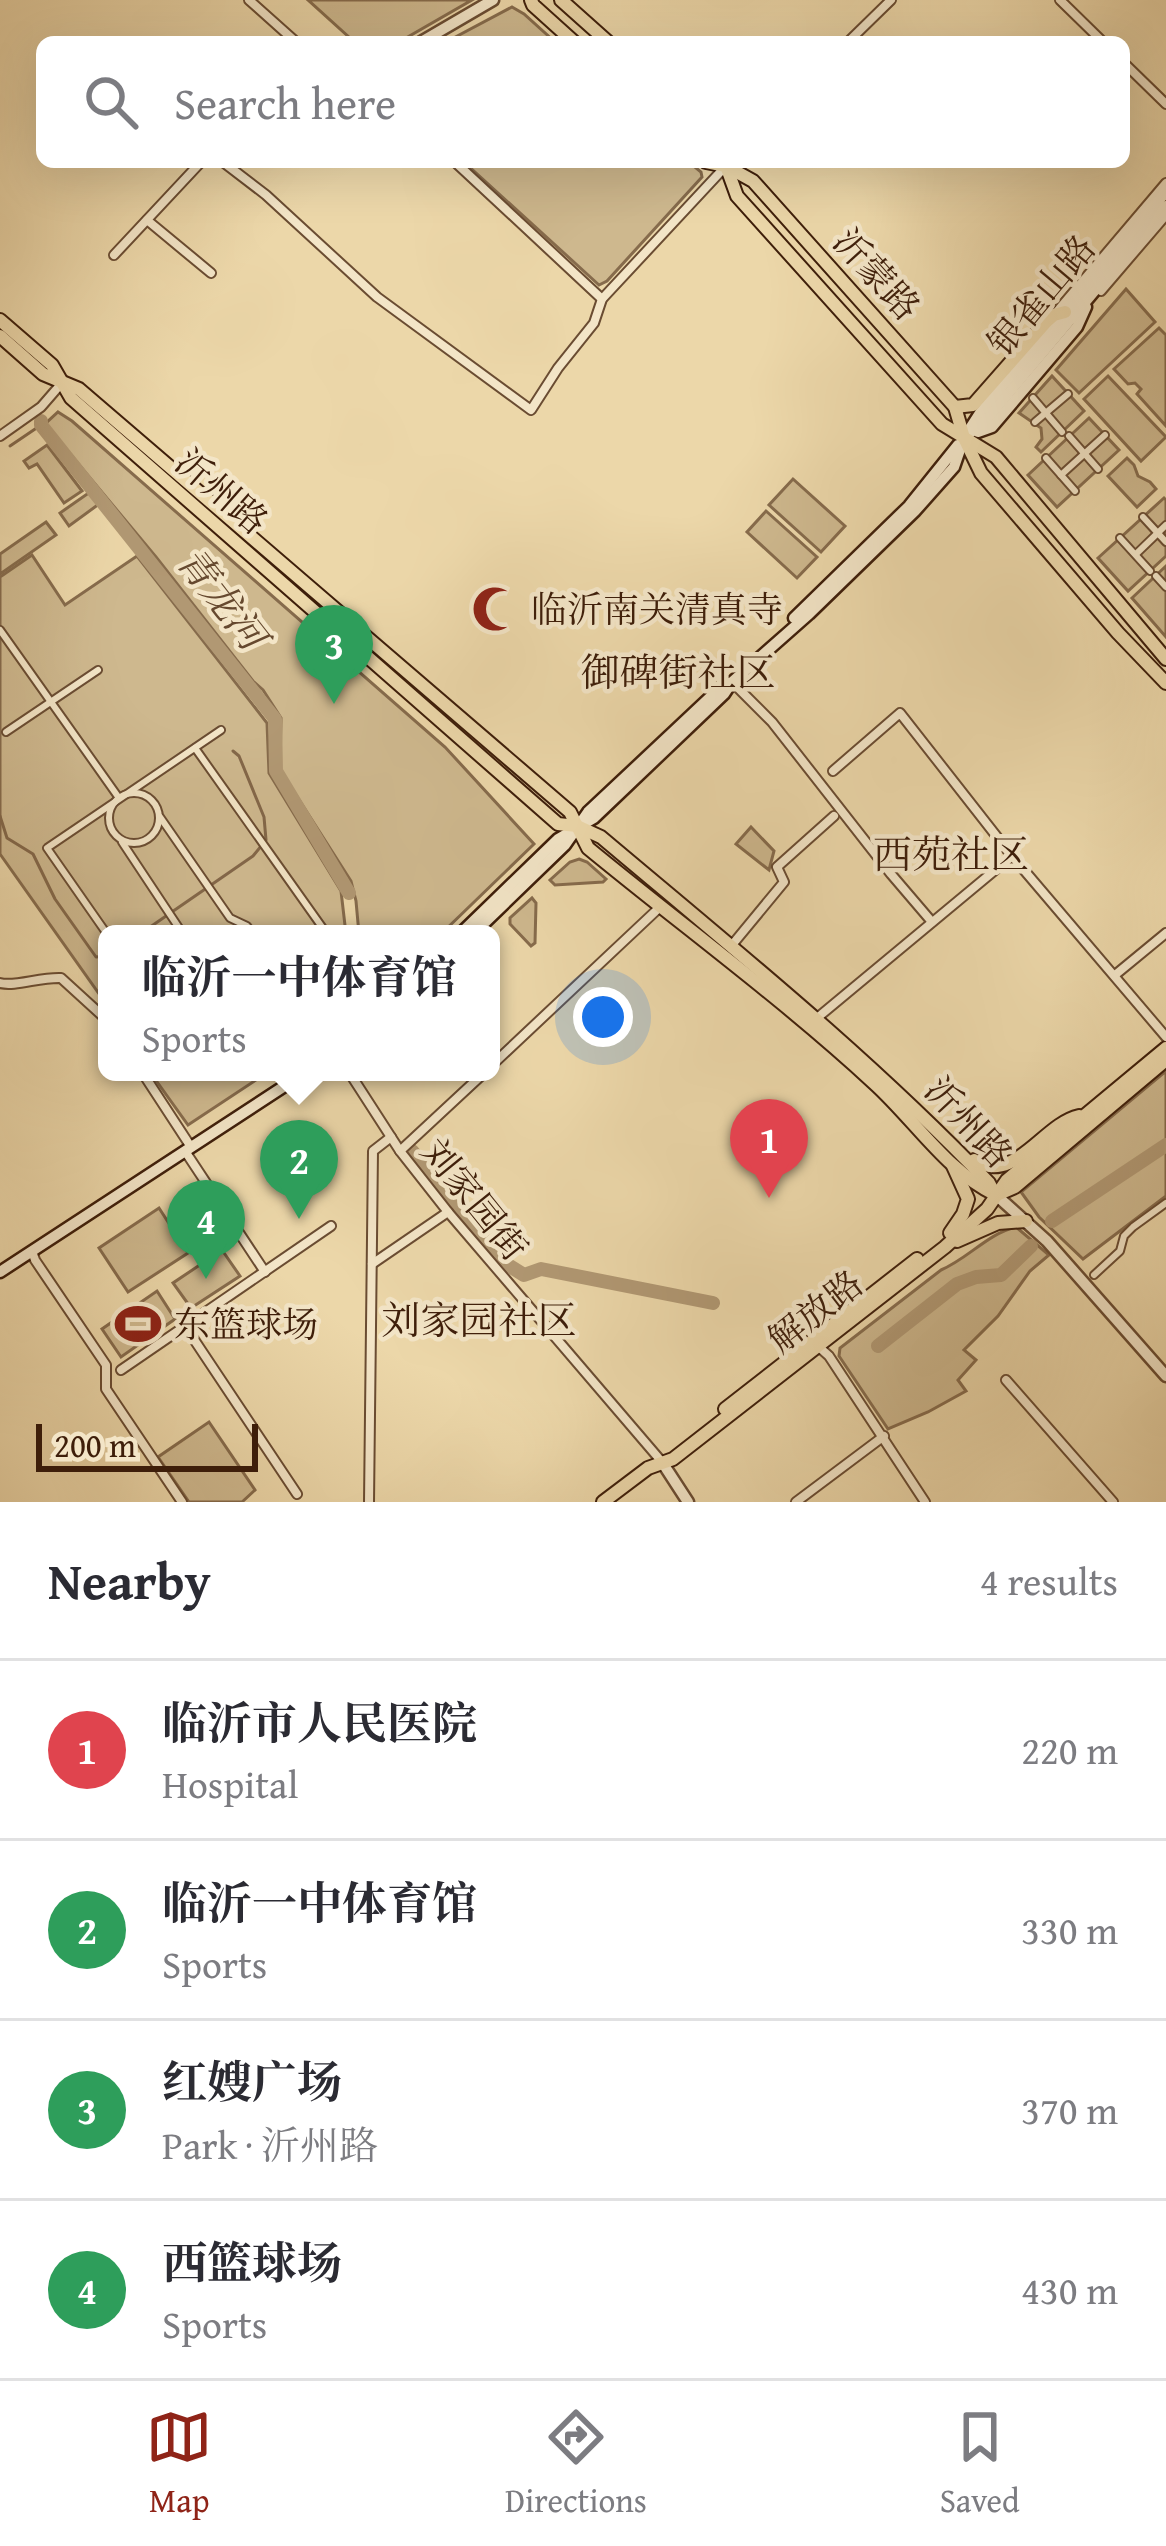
<!DOCTYPE html>
<html lang="en">
<head>
<meta charset="utf-8">
<style>
  :root { --surface:#fff; --page:#f2f2f3; --text:#2b2b33; --muted:#7c7c81; --line:#e1e1e2; --accent:#8f2418 }
  body { margin:0; font-family:"Gentium Book Plus","Noto Serif SC",serif; background:var(--page); color:var(--text) }
  .scale { position:absolute; left:36px; bottom:30px; width:222px; box-sizing:border-box; padding-left:12px; border:6px solid #3e1e0a; border-top:0; font-size:33px; line-height:42px; white-space:nowrap; color:#3e1e0a; -webkit-text-stroke:9px #f3e5c7; paint-order:stroke }
  .you { position:absolute; left:603px; top:1017px; width:42px; height:42px; margin:-30px; border:9px solid #fff; border-radius:50%; background:#1a73e8; box-shadow:0 0 0 18px #1a73e833 }
  .badge { display:grid; place-items:center; width:78px; height:78px; border-radius:50%; background:var(--accent); color:#fff; font-size:39px; font-weight:700 }
  .pin { position:absolute; translate:-50% -99px; filter:drop-shadow(0 3px 6px #0008) }
  .pin::after { content:''; position:absolute; top:63px; width:42px; height:36px; background:inherit; clip-path:polygon(0 0,100% 0,50% 100%) }
  .popup { position:absolute; left:98px; top:925px; width:402px; height:156px; box-sizing:border-box; display:grid; place-content:center; border-radius:18px; background:var(--surface); filter:drop-shadow(0 3px 9px #0005); font-size:39px; white-space:nowrap; color:var(--muted) }
  .popup b { font-size:45px; color:var(--text) }
  .popup::after { content:''; position:absolute; left:50%; top:100%; margin-left:-24px; border:24px solid transparent; border-top-color:var(--surface) }
  .list { margin:0; padding:0; list-style:none }
  h2 { display:flex; justify-content:space-between; align-items:center; height:156px; margin:0; padding:0 48px; font-size:51px }
  h2 small { font-size:39px; font-weight:400; color:var(--muted) }
  .list li { display:grid; grid-template-columns:78px 1fr auto; gap:36px; align-items:center; box-sizing:border-box; height:180px; padding:0 48px; border-top:3px solid var(--line) }
  .list b { display:block; font-size:45px; white-space:nowrap }
  .list p { margin:0; font-size:39px; white-space:nowrap; color:var(--muted) }
  .list em { font-size:39px; font-style:normal; color:var(--muted) }
  .icon { flex:none; width:66px; height:66px; fill:none; stroke:currentColor; stroke-width:2; stroke-linecap:round; stroke-linejoin:round }
  .map { position:relative; flex:none; width:1166px; height:1502px; overflow:hidden }
  .search { position:absolute; background:var(--surface); box-shadow:0 12px 48px #0002; left:36px; right:36px; top:36px; height:132px; display:flex; align-items:center; gap:30px; box-sizing:border-box; padding:0 42px; border-radius:18px; color:var(--muted); font-size:45px }
  .sheet { height:876px; background:var(--surface) }
  nav { display:flex; justify-content:space-around; align-items:center; box-sizing:border-box; height:168px; border-top:3px solid var(--line); background:var(--surface); font-size:33px; color:var(--muted) }
  nav a { display:grid; justify-items:center; gap:6px }
  nav .on { color:var(--accent) }
  .map>svg:first-child { display:block }
  .green { fill:#ceb88e; stroke:#866b4c; stroke-width:3 }
  .lines { fill:none; stroke-linecap:round; stroke-linejoin:round }
  .stream { stroke:#836749; stroke-width:3 }
  .river { stroke:#b19873; stroke-width:14 }
  .pedestrian-casing { stroke:#6a4c32; stroke-width:10 }
  .minor-casing { stroke:#6a4c32; stroke-width:12 }
  .tertiary-casing { stroke:#6a4c32; stroke-width:15 }
  .secondary-casing { stroke:#3e1e0a; stroke-width:15 }
  .primary-casing { stroke:#3e1e0a; stroke-width:16 }
  .pedestrian { stroke:#f3e5c7; stroke-width:6 }
  .minor { stroke:#f3e5c7; stroke-width:8 }
  .tertiary { stroke:#f3e5c7; stroke-width:10 }
  .secondary { stroke:#f3e5c7; stroke-width:10 }
  .primary { stroke:#ecd7a9; stroke-width:12 }
  .labels { text-anchor:middle; stroke-width:9; stroke-linejoin:round; paint-order:stroke }
  .street-label { font-size:36px; fill:#3e1e0a; stroke:#f3e5c7 }
  .poi-label { font-size:36px; fill:#3e1e0a; stroke:#f3e5c7; text-anchor:start }
  .water-label { font-size:39px; font-style:italic; fill:#66492f; stroke:#f3e5c7 }
  .neighbourhood-label { font-size:39px; fill:#3e1e0a; stroke:#f3e5c7 }
</style>
</head>
<body>
<div class="map">
<svg width="1166" height="1502" viewBox="0 0 1166 1502">
  <rect width="100%" height="100%" fill="#ecd7a9"/>
  <filter id="stains"><feTurbulence type="fractalNoise" baseFrequency=".00167" numOctaves="4"/><feColorMatrix values="0 0 0 0 .2 0 0 0 0 .09 0 0 0 0 .02 0 0 0 .5 -.17"/></filter>
  <radialGradient id="worn" r=".72"><stop offset=".6" stop-color="#630" stop-opacity="0"/><stop offset="1" stop-color="#630" stop-opacity=".3"/></radialGradient>
  <g class="green">
    <polygon points="308,0 472,0 399,42 349,42 351,39"/>
    <polygon points="512,7 524,14 555,42 446,42"/>
    <polygon points="464,162 689,162 701,172 702,177 607,281 599,285"/>
    <polygon points="1126,289 1155,322 1079,393 1056,370"/>
    <polygon points="1159,328 1166,335 1166,426 1137,394 1141,389 1135,383 1128,384 1114,369"/>
    <polygon points="1052,376 1084,411 1041,452 1036,447 1042,439 1041,428 1019,413"/>
    <polygon points="1108,376 1166,437 1141,461 1084,399"/>
    <polygon points="58,412 72,421 445,747 534,844 441,934 359,934 356,901 351,881 280,770 281,718 263,690 253,681 156,557 45,424"/>
    <polygon points="1089,418 1119,450 1057,507 1028,475"/>
    <polygon points="47,445 82,491 64,503 37,464 29,468 24,461"/>
    <polygon points="1127,458 1134,465 1138,476 1150,482 1156,489 1137,507 1108,476"/>
    <polygon points="793,479 845,526 821,552 769,505"/>
    <polygon points="90,492 99,504 69,526 60,513"/>
    <polygon points="1164,498 1166,500 1166,556 1128,591 1098,558"/>
    <polygon points="766,511 817,557 797,578 747,532"/>
    <polygon points="46,522 56,535 0,574 0,554"/>
    <polygon points="32,555 65,605 137,556 267,723 269,773 341,891 346,934 107,934 107,1005 0,854 0,577"/>
    <polygon points="1166,566 1166,637 1132,598"/>
    <polygon points="751,827 774,851 769,870 736,844"/>
    <polygon points="579,859 587,862 606,879 603,882 555,885 550,880 570,862"/>
    <polygon points="532,898 536,903 535,943 531,946 510,924 510,918"/>
    <polygon points="1166,1071 1166,1196 1083,1259 1039,1217 1021,1192"/>
    <polygon points="150,1072 268,1072 188,1125"/>
    <polygon points="159,1208 188,1253 128,1292 99,1248"/>
    <path d="M1016,1227L1049,1255L1030,1271L998,1316L964,1350L976,1360L958,1380L966,1391L928,1412L888,1429L839,1356L840,1348L941,1270C969,1258 987,1234 1016,1227Z"/>
    <polygon points="222,1250 240,1276 191,1308 173,1283"/>
    <polygon points="157,1291 175,1319 121,1357 102,1329"/>
    <polygon points="209,1422 255,1490 242,1502 189,1502 158,1457"/>
  </g>
  <g class="lines">
    <g class="stream">
      <polyline points="10,446 41,425"/>
      <polyline points="0,816 7,838 33,854 55,899 96,957 107,956"/>
      <polyline points="140,934 253,856 266,840 264,817 239,756 233,751"/>
    </g>
    <g class="river">
      <polyline points="41,421 41,425 275,719 276,771 349,893"/>
      <polyline points="412,1151 503,1262 524,1275 541,1269 713,1303"/>
      <polyline points="1052,1221 1166,1145"/>
      <polyline points="878,1346 957,1284 976,1277 1001,1275 1031,1246"/>
    </g>
    <g class="pedestrian-casing">
      <g id="pedestrian">
        <polyline points="1033,398 1062,432"/>
        <polyline points="1035,422 1068,394"/>
        <polyline points="1069,436 1098,469"/>
        <polyline points="1046,458 1075,491"/>
        <polyline points="1061,475 1105,435"/>
        <polyline points="1143,517 1166,542"/>
        <polyline points="1120,538 1150,571"/>
        <polyline points="1136,554 1166,525"/>
        <polyline points="1156,576 1166,587"/>
        <polyline points="0,630 119,798"/>
        <polyline points="6,732 98,670"/>
        <polyline points="195,748 327,934"/>
        <circle cx="134" cy="818" r="25"/>
        <polyline points="160,817 230,918 247,926 253,934"/>
        <polyline points="122,842 183,934"/>
        <polyline points="107,934 47,848 221,730"/>
        <polyline points="1094,1275 1120,1251 1124,1236 1133,1227 1166,1203"/>
      </g>
    </g>
    <g class="minor-casing">
      <g id="minor">
        <polyline points="249,0 296,42"/>
        <polyline points="1060,0 1103,42"/>
        <polyline points="848,42 891,0"/>
        <polyline points="1124,63 1166,104"/>
        <polyline points="223,162 266,195 377,297 531,410 558,368 594,323 602,299 724,168"/>
        <polyline points="455,162 602,299"/>
        <polyline points="147,220 211,273"/>
        <polyline points="114,255 201,162"/>
        <polyline points="1101,291 1166,215"/>
        <polyline points="1054,315 1166,183"/>
        <polyline points="0,436 41,407 61,384"/>
        <polyline points="732,682 772,722 891,874 932,922"/>
        <polyline points="833,771 900,713 1012,856"/>
        <polyline points="732,945 784,882 777,867 834,816"/>
        <polyline points="1115,975 1166,933"/>
        <path d="M0,983C15,987 40,977 61,978L107,1020"/>
        <polyline points="817,1018 1012,856 1166,1037"/>
        <polyline points="491,1066 660,907"/>
        <polyline points="142,1072 191,1147"/>
        <polyline points="349,1072 400,1151 448,1212 662,1462"/>
        <polyline points="185,1151 265,1272"/>
        <polyline points="400,1151 485,1072"/>
        <polyline points="32,1251 35,1260 106,1365 106,1389 182,1502"/>
        <polyline points="372,1264 448,1212"/>
        <polyline points="185,1326 297,1494"/>
        <polyline points="819,1347 829,1356 925,1502"/>
        <polyline points="121,1370 331,1226"/>
        <polyline points="1006,1380 1113,1502"/>
        <polyline points="369,1502 373,1151 391,1137"/>
        <polyline points="796,1502 884,1436"/>
      </g>
    </g>
    <g class="tertiary-casing">
      <g id="tertiary">
        <polyline points="421,42 493,0"/>
        <polyline points="996,1195 1047,1241 1166,1376"/>
        <polyline points="662,1462 688,1502"/>
      </g>
    </g>
    <g class="secondary-casing">
      <g id="secondary">
        <polyline points="969,430 980,413 1166,192"/>
        <polyline points="978,432 992,427 1077,327 1086,307"/>
        <polyline points="794,618 909,506 958,445"/>
        <polyline points="460,934 558,839 594,818 724,694 732,682 809,614 915,511 954,467 964,438 986,420 1166,206"/>
        <polyline points="473,934 565,845 588,812 720,688 729,683"/>
        <polyline points="0,1272 306,1072"/>
      </g>
    </g>
    <g class="primary-casing">
      <g id="primary">
        <polyline points="531,0 533,5 574,42"/>
        <polyline points="561,0 608,42"/>
        <polyline points="706,162 726,166 753,181 955,407 964,438 981,473 1118,633 1166,683"/>
        <polyline points="725,163 737,196 942,424 996,457 1166,659"/>
        <path d="M0,320L52,365L71,398L337,631L363,634L570,812L588,848C684,927 783,999 874,1083C914,1119 947,1172 996,1195"/>
        <path d="M0,336L43,374L79,389L348,620L354,645L558,824L577,826L601,837C734,949 868,1057 989,1183L995,1194"/>
        <polyline points="955,407 973,405 1046,322 1054,315 1065,312"/>
        <path d="M974,1160C1014,1186 1043,1124 1079,1116"/>
        <polyline points="999,1194 1015,1187 1166,1060"/>
        <polyline points="950,1233 963,1214 968,1199 953,1166"/>
        <polyline points="957,1241 998,1223 1026,1221"/>
        <polyline points="725,1409 917,1259"/>
        <polyline points="603,1502 648,1468 673,1459 945,1247 987,1209 1007,1180 1166,1048"/>
      </g>
    </g>
    <use href="#pedestrian" class="pedestrian"/>
    <use href="#minor" class="minor"/>
    <use href="#tertiary" class="tertiary"/>
    <use href="#secondary" class="secondary"/>
    <use href="#primary" class="primary"/>
  </g>
  <defs>
    <g id="mosque-bare" transform="scale(3.6)"><path d="M3.5-4.9A6 6 0 1 0 3.5 4.9A5 5 0 1 1 3.5-4.9Z" fill="#8f2418" stroke="#f3e5c7" stroke-width="2.5" paint-order="stroke"/></g>
    <g id="stadium-bare" transform="scale(3.6)"><path d="M0-5a6.5 5 0 1 0 0 10a6.5 5 0 1 0 0-10ZM-3.5-1.8h7v3.6h-7Z" fill="#8f2418" stroke="#f3e5c7" stroke-width="2.5" paint-order="stroke"/></g>
  </defs>
  <g fill-rule="evenodd">
    <use href="#mosque-bare" x="495" y="609"/>
    <use href="#stadium-bare" x="138" y="1324"/>
  </g>
  <g class="labels">
    <g class="street-label">
      <text transform="translate(877 274) rotate(48)" y="13">沂蒙路</text>
      <text transform="translate(1041 295) rotate(-50)" y="13">银雀山路</text>
      <text transform="translate(222 491) rotate(41)" y="13">沂州路</text>
      <text transform="translate(969 1122) rotate(47)" y="13">沂州路</text>
      <text transform="translate(475 1199) rotate(51)" y="13">刘家园街</text>
      <text transform="translate(815 1311) rotate(-38)" y="13">解放路</text>
    </g>
    <g class="poi-label">
      <text x="531" y="622">临沂南关清真寺</text>
      <text x="174" y="1337">东篮球场</text>
    </g>
    <g class="water-label">
      <text transform="translate(222 598) rotate(52)" y="14">青龙河</text>
    </g>
    <g class="neighbourhood-label">
      <text x="678" y="686">御碑街社区</text>
      <text x="951" y="868">西苑社区</text>
      <text x="479" y="1334">刘家园社区</text>
    </g>
  </g>
  <rect width="100%" height="100%" filter="url(#stains)"/>
  <rect width="100%" height="100%" fill="url(#worn)"/>
</svg>
<div class="scale">200 m</div>
<div class="you"></div>
<div class="pin badge" style="left:769px;top:1198px;background:#e0444e">1</div>
<div class="pin badge" style="left:299px;top:1219px;background:#2e9e5b">2</div>
<div class="popup"><b>临沂一中体育馆</b>Sports</div>
<div class="pin badge" style="left:334px;top:704px;background:#2e9e5b">3</div>
<div class="pin badge" style="left:206px;top:1279px;background:#2e9e5b">4</div>
<div class="search"><svg class="icon" aria-label="search" viewBox="0 0 24 24"><circle cx="10" cy="10" r="6"/><path d="M15 15l6 6"/></svg>Search here</div>
</div>
<section class="sheet">
<h2>Nearby<small>4 results</small></h2>
<ul class="list">
<li><span class="badge" style="background:#e0444e">1</span><div><b>临沂市人民医院</b><p>Hospital</p></div><em>220 m</em></li>
<li><span class="badge" style="background:#2e9e5b">2</span><div><b>临沂一中体育馆</b><p>Sports</p></div><em>330 m</em></li>
<li><span class="badge" style="background:#2e9e5b">3</span><div><b>红嫂广场</b><p>Park · 沂州路</p></div><em>370 m</em></li>
<li><span class="badge" style="background:#2e9e5b">4</span><div><b>西篮球场</b><p>Sports</p></div><em>430 m</em></li>
</ul>
</section>
<nav>
<a class="on"><svg class="icon" aria-label="map" viewBox="0 0 24 24"><path d="M3 6l6-2 6 2 6-2v14l-6 2-6-2-6 2zM9 4v14M15 6v14"/></svg>Map</a>
<a><svg class="icon" aria-label="directions" viewBox="0 0 24 24"><path d="M12 3l9 9-9 9-9-9zM9 14v-3h6M13 9l2 2-2 2"/></svg>Directions</a>
<a><svg class="icon" aria-label="saved" viewBox="0 0 24 24"><path d="M7 4h10v16l-5-4-5 4z"/></svg>Saved</a>
</nav>
</body>
</html>
